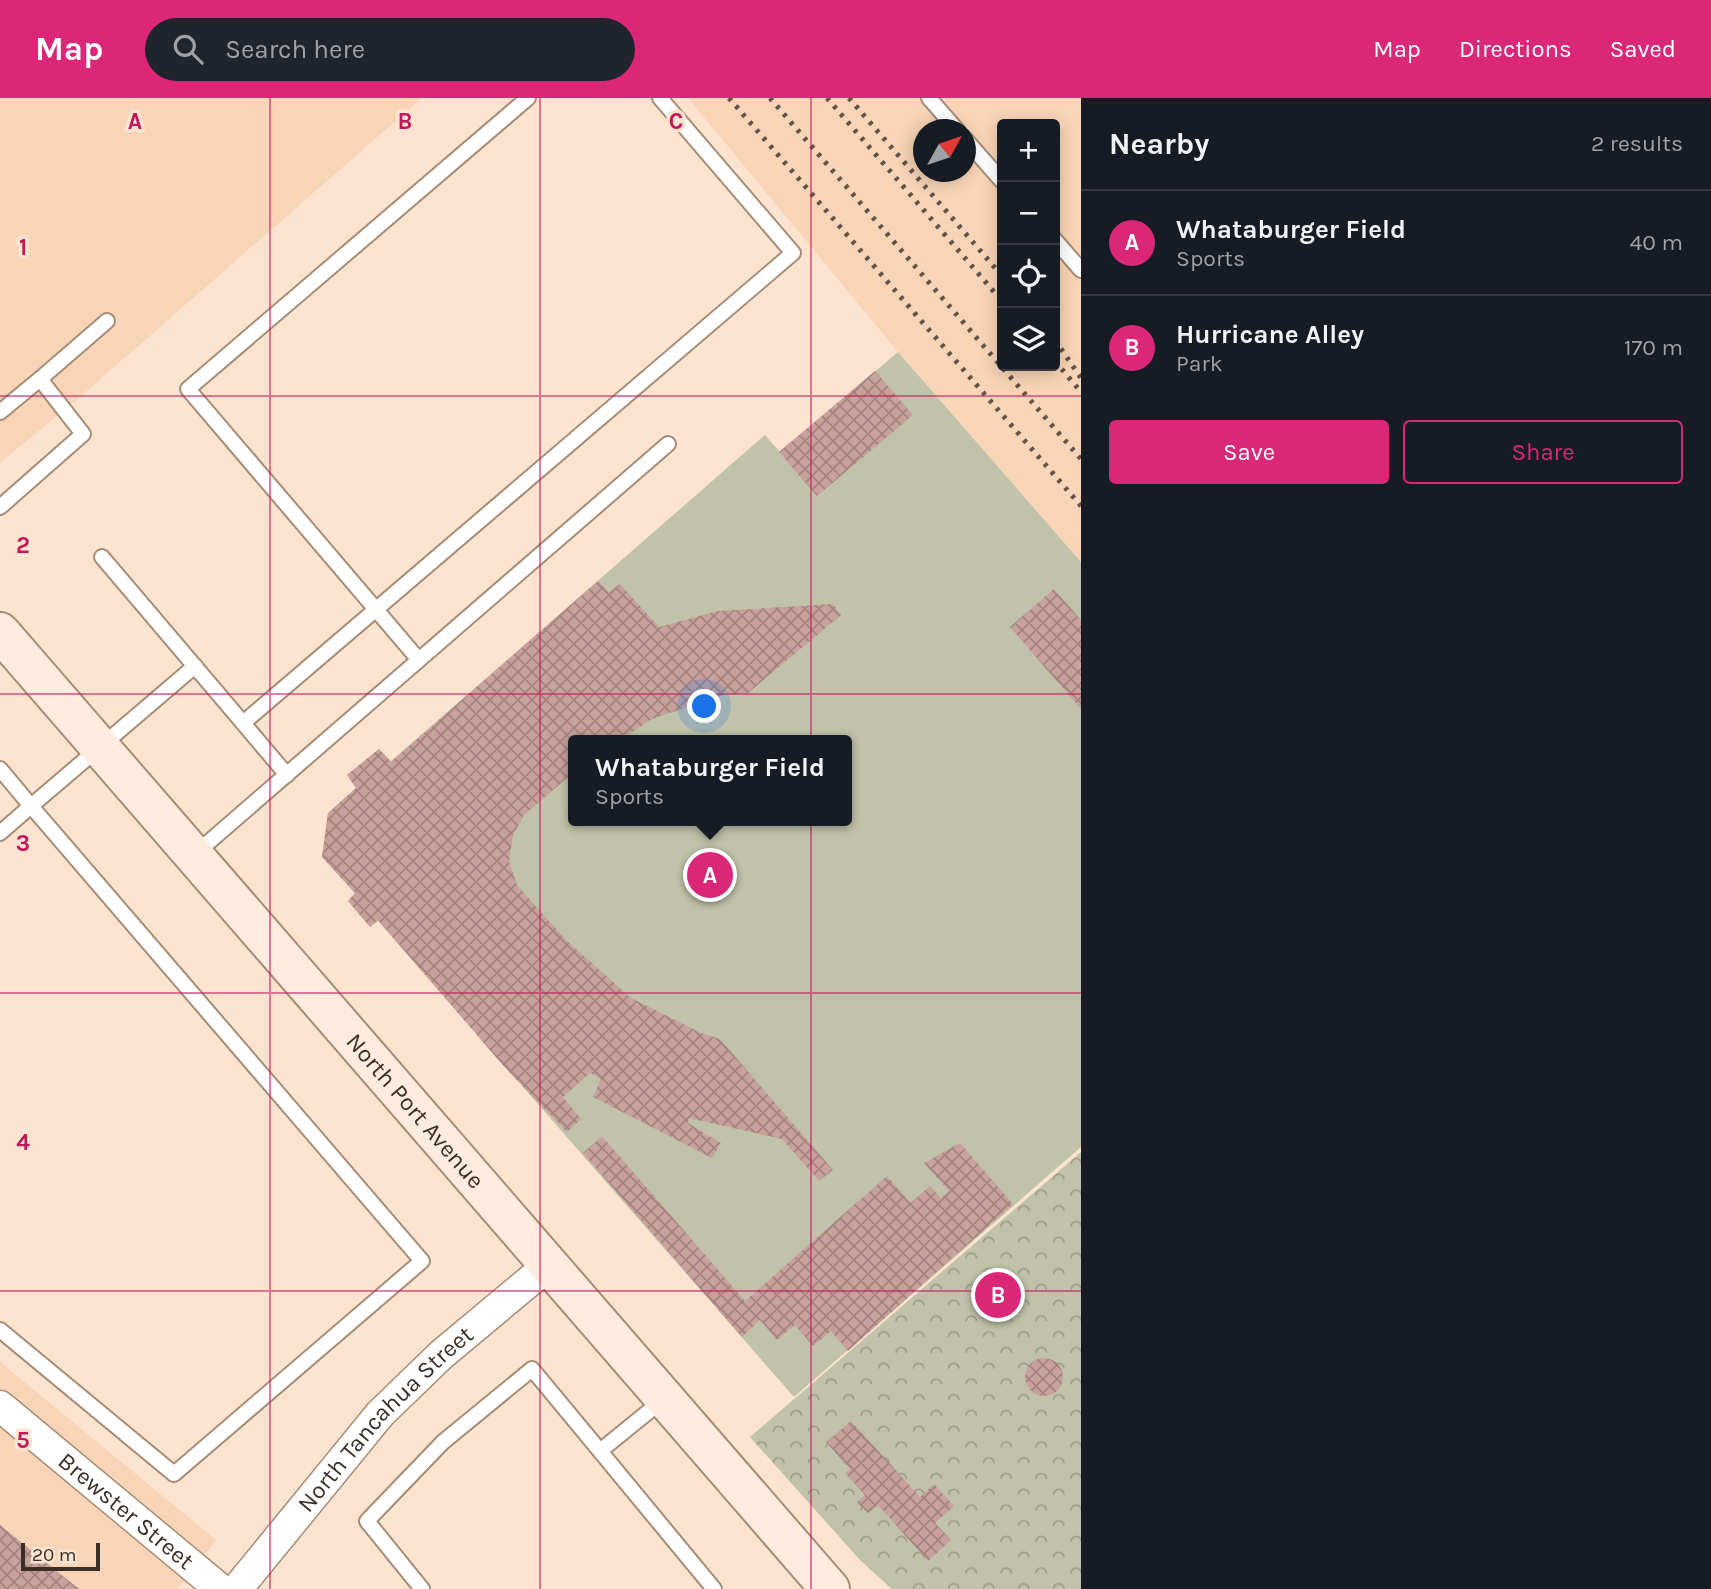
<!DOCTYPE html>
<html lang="en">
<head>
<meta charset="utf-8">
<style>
  :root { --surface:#171b24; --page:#20242c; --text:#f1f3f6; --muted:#9ea1a6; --line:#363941; --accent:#db2777 }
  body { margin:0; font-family:Karla,sans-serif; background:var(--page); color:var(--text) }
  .controls { position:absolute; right:21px; top:21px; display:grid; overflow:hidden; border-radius:7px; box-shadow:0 4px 18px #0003 }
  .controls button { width:63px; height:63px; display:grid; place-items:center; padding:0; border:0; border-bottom:2px solid var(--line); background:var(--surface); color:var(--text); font:35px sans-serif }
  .compass { position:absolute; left:913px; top:21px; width:63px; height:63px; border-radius:50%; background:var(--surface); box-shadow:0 4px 18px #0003; rotate:50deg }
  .scale { position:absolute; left:21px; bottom:18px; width:79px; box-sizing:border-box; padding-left:7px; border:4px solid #3a2e25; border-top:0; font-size:19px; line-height:24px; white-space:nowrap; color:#3a2e25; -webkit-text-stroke:5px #fce4d0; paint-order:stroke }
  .you { position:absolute; left:705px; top:609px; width:24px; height:24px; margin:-18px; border:5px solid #fff; border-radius:50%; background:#1a73e8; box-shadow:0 0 0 10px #1a73e833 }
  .badge { display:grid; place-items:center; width:46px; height:46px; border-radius:50%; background:var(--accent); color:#fff; font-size:23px; font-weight:700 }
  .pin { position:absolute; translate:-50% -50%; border:4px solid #fff; box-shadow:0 2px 7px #0006 }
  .popup { position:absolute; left:568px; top:637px; width:284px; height:91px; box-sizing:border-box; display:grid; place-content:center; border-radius:7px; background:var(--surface); filter:drop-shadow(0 2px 5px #0005); font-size:23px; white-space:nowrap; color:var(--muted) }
  .popup b { font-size:26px; color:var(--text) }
  .popup::after { content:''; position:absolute; left:50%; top:100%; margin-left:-14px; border:14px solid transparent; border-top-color:var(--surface) }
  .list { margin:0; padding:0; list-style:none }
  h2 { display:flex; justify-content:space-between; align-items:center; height:91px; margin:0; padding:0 28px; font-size:30px }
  h2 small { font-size:23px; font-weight:400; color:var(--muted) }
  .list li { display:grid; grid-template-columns:46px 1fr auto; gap:21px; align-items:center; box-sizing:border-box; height:105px; padding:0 28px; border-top:2px solid var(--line) }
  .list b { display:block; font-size:26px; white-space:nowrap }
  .list p { margin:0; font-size:23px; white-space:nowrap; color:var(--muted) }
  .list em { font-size:23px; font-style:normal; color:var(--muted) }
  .actions { display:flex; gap:14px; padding:21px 28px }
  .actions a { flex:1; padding:16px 0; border:2px solid var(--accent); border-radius:7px; text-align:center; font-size:24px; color:var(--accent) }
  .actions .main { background:var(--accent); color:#fff }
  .icon { flex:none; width:38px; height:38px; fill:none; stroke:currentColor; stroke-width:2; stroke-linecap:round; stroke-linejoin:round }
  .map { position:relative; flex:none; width:1081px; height:1491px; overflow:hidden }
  header { display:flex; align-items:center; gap:42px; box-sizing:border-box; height:98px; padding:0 35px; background:var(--accent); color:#fff }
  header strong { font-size:33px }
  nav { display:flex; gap:38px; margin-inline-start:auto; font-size:24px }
  .search { width:490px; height:63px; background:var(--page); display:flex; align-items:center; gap:18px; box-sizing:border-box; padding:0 24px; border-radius:38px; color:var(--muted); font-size:26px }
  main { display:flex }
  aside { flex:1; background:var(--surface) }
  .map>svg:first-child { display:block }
  .built { fill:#f9d5b7; fill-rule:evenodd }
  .forest { fill:url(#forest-crowns) }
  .garden { fill:#c0c2a9; fill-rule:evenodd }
  .building { fill:url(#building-cross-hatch) }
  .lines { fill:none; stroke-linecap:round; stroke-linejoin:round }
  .service-casing { stroke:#a78c75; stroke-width:18 }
  .minor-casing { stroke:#a78c75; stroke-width:33 }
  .secondary-casing { stroke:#a78c75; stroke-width:42 }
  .service { stroke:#fff; stroke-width:14 }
  .minor { stroke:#fff; stroke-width:30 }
  .secondary { stroke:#ffecdf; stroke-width:38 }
  .rail { stroke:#625348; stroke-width:5; stroke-dasharray:3.5 7; stroke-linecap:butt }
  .grid { fill:none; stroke:#c2185b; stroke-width:2; stroke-opacity:0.55 }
  .labels { text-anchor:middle; stroke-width:7; stroke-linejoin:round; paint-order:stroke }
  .street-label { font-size:24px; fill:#3a2e25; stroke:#fce4d0 }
  .grid-label { font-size:23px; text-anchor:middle; font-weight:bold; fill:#c2185b; stroke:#fce4d0; stroke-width:7; stroke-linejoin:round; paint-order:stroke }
</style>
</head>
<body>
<header>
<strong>Map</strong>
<div class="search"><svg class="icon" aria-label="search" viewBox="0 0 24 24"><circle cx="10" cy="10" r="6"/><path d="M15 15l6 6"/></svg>Search here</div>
<nav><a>Map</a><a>Directions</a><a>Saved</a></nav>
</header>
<main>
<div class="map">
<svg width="1081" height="1491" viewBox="0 0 1081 1491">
  <defs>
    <pattern id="forest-crowns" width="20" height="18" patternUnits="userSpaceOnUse" patternTransform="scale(1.75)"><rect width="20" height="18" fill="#c0c2a9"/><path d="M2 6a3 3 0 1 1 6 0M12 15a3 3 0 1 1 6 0" fill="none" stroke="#9d9e89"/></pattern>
    <pattern id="building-cross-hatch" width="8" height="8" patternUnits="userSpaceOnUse" patternTransform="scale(1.75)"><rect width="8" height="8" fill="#c8a19c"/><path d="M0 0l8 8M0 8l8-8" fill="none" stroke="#a3847f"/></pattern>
  </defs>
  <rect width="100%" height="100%" fill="#fce4d0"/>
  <g class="built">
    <polygon points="0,0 422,0 81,298 0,365"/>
    <path d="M688,0H1081V464L898,254ZM1002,26H1055V268H1002ZM923,32H965V74H923Z"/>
    <polygon points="0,1264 216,1442 178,1491 0,1491"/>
  </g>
  <polygon class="forest" points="1081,1054 1081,1491 892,1491 860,1462 750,1339"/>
  <path class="garden" d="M898,254L1081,464V1049L794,1299L378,823L370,829L348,803L355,795L322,759L328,715L356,690L347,677L379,651L391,663L765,337L780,354ZM574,642H846V723H574Z"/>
  <g class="building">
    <polygon points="875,273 913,317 817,398 779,354"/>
    <polygon points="598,483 609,494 620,486 659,529 718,513 833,506 841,517 748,595 723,597 652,621 620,642 574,642 574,674 524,717 513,737 509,764 517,787 566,842 631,900 701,935 720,941 833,1072 819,1083 782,1041 689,1020 688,1025 721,1045 712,1060 593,999 601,981 590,975 563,999 581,1021 567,1034 507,972 378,822 370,829 348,803 355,795 322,759 328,715 356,690 347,677 379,651 391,664"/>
    <polygon points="1054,491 1081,522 1081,611 1010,529"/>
    <polygon points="602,1038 745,1203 887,1078 911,1105 930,1088 941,1100 949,1093 924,1065 960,1045 1013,1106 848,1253 831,1233 813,1248 795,1227 777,1242 760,1222 742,1239 583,1055"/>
    <circle cx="1044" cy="1279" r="19"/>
    <polygon points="851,1323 920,1399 934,1386 954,1408 935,1425 951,1442 928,1463 878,1407 868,1415 857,1404 865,1397 845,1375 850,1371 826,1344"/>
    <polygon points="0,1427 79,1491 0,1491"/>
  </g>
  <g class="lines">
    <g class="service-casing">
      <g id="service">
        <polyline points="929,0 957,32"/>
        <polyline points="965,41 1002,83"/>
        <polyline points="1055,142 1081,172"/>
        <polyline points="40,281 107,223"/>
        <polyline points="0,314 40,281 83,336 0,409"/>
        <polyline points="102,459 243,625 793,155 660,0"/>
        <polyline points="419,562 188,291 528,0"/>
        <polyline points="243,625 287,677"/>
        <polyline points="0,671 31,708 0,735"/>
        <polyline points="195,756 668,346"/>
        <polyline points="0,1232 174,1376 422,1163 31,708 195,568"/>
        <polyline points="600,1353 714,1491"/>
        <polyline points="422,1491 367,1423 443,1344 532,1271 600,1353 664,1301"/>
      </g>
    </g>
    <g class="minor-casing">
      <g id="minor">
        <path id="s1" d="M0,1308L220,1491"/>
        <path id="s2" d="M237,1491L380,1316L441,1257L550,1166"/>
      </g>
    </g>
    <g class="secondary-casing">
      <g id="secondary">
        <path id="s3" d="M0,534L830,1491"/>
      </g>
    </g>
    <use href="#service" class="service"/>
    <use href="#minor" class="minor"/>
    <use href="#secondary" class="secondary"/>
    <g class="rail">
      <polyline points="729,0 1081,408"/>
      <polyline points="770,0 1081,361"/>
      <polyline points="827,0 1002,203"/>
      <polyline points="849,0 1002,178"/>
      <polyline points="1055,242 1081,280"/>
      <polyline points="1055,263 1081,294"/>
    </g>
  </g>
  <path class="grid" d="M270,0V1491M540,0V1491M811,0V1491M0,298H1081M0,596H1081M0,895H1081M0,1193H1081"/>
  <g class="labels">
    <g class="street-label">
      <text dy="8" stroke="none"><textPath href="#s3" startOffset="634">North Port Avenue</textPath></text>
      <text dy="8" stroke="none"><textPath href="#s2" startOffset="226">North Tancahua Street</textPath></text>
      <text dy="8" stroke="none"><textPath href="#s1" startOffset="164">Brewster Street</textPath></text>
    </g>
  </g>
  <g class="grid-label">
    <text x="135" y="31">A</text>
    <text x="405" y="31">B</text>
    <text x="676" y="31">C</text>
    <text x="23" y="157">1</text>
    <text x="23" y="455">2</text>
    <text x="23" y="753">3</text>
    <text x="23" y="1052">4</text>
    <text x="23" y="1350">5</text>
  </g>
</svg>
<div class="controls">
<button>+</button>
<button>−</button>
<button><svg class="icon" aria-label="locate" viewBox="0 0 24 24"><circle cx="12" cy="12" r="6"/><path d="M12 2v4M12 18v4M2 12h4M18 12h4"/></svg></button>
<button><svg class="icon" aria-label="layers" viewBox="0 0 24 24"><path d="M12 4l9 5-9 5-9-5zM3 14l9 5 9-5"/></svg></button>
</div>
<svg class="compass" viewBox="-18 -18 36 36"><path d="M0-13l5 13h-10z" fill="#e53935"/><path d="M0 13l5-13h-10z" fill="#9ea1a6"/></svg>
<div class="scale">20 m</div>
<div class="you"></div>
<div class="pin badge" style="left:710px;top:777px">A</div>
<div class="popup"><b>Whataburger Field</b>Sports</div>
<div class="pin badge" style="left:998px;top:1197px">B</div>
</div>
<aside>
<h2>Nearby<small>2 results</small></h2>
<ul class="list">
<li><span class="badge">A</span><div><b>Whataburger Field</b><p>Sports</p></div><em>40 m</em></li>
<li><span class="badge">B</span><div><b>Hurricane Alley</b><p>Park</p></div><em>170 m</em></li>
</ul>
<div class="actions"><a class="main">Save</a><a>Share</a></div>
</aside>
</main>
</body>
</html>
